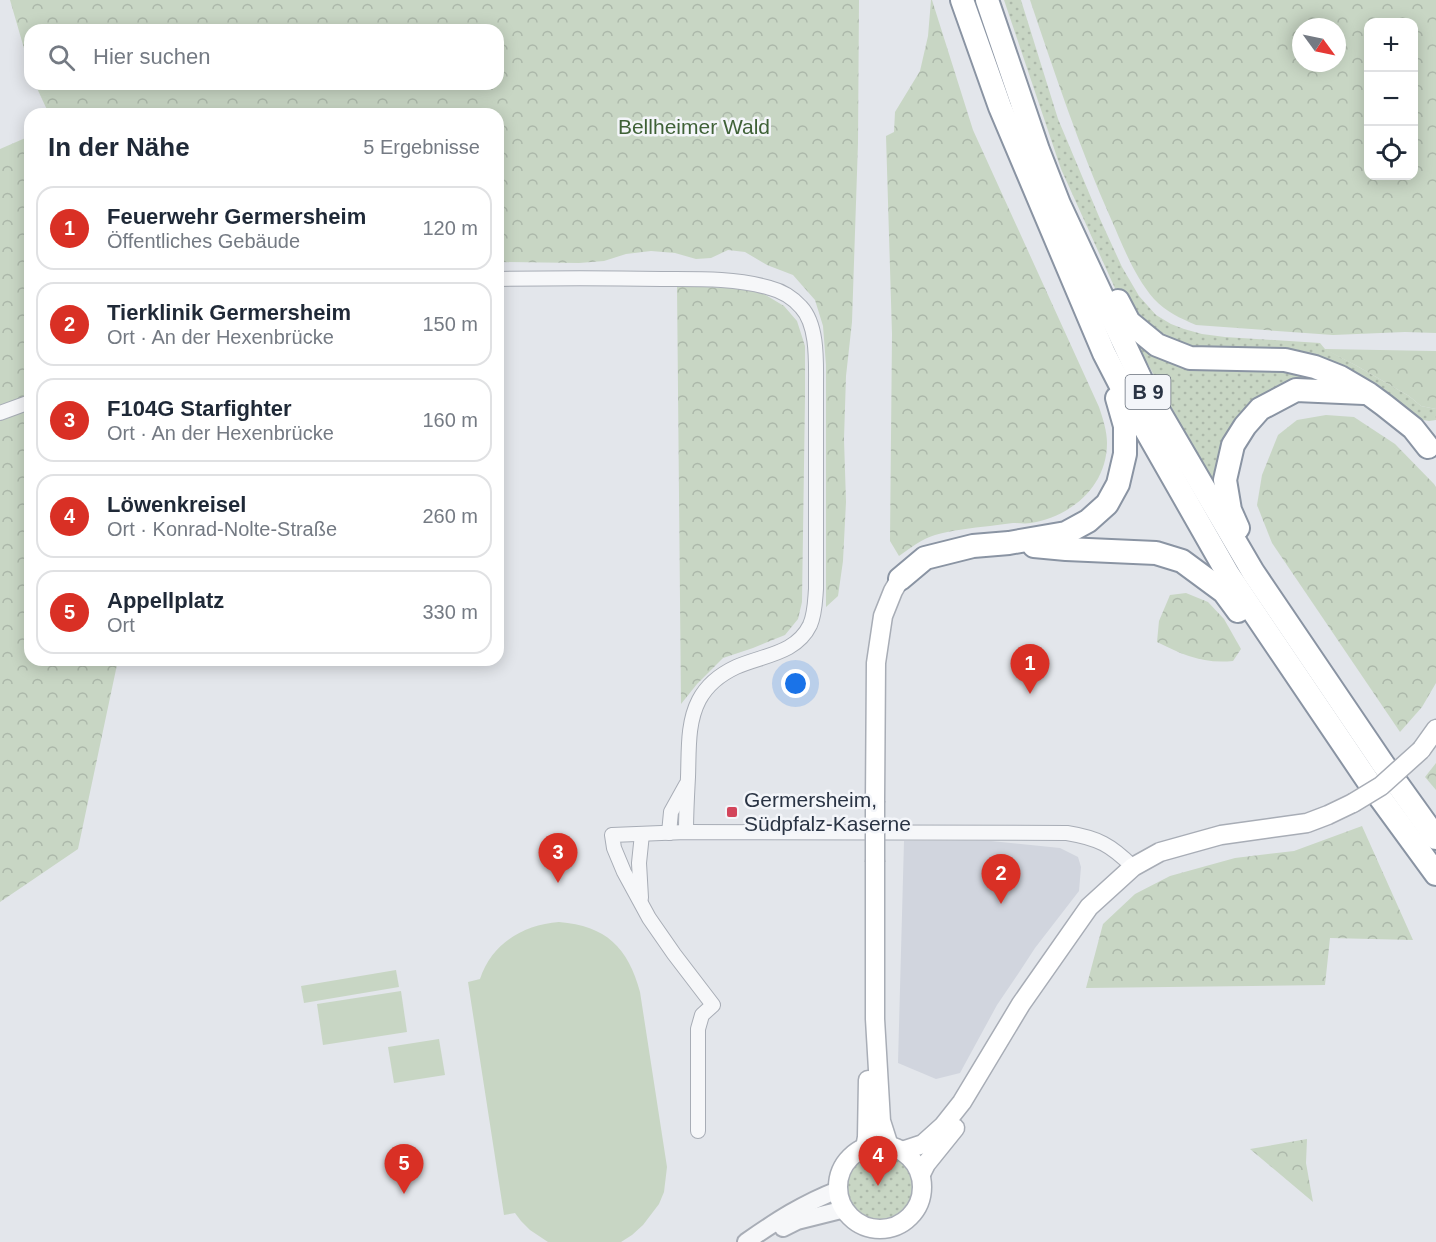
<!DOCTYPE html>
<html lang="de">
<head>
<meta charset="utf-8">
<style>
  :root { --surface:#fff; --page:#f6f6f7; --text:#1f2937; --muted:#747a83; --line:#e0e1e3; --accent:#d93025 }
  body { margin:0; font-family:Arial,sans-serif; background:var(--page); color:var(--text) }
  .controls { position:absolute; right:18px; top:18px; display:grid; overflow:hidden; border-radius:12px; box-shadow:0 3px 15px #0003 }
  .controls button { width:54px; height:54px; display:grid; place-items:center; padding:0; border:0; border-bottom:2px solid var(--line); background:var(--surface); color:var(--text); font:30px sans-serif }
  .compass { position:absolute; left:1292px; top:18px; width:54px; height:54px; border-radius:50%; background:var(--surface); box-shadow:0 3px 15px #0003; rotate:123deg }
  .you { position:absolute; left:796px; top:684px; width:21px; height:21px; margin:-15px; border:4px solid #fff; border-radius:50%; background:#1a73e8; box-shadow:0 0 0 9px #1a73e833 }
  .badge { display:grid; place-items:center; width:39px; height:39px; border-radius:50%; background:var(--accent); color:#fff; font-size:20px; font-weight:700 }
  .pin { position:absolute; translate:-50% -50px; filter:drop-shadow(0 2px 3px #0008) }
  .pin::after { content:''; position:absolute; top:32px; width:21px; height:18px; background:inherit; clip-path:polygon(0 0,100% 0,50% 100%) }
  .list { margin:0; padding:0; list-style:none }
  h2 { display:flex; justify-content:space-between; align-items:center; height:78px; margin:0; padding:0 24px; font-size:26px }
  h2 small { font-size:20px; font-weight:400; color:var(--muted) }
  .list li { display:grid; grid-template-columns:39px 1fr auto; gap:18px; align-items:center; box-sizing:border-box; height:84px; margin:0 12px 12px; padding:0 12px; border:2px solid var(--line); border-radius:18px }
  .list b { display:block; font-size:22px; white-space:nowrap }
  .list p { margin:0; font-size:20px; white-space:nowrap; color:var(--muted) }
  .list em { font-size:20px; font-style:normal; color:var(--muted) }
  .icon { flex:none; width:33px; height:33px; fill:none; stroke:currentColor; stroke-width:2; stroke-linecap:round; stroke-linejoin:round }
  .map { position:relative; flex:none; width:1436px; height:1242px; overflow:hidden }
  .search { position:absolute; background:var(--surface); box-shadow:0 3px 15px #0003; left:24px; top:24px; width:480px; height:66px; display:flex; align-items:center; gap:15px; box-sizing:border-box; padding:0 21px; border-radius:18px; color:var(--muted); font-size:22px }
  .panel { position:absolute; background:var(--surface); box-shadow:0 3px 15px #0003; left:24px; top:108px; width:480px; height:558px; border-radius:18px }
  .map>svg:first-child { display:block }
  .built { fill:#d1d5de }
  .grass { fill:url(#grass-dots) }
  .forest { fill:url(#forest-crowns); fill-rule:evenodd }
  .garden { fill:#c8d6c4 }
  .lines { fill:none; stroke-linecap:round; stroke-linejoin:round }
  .minor-casing { stroke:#a8adb6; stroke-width:16 }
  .tertiary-casing { stroke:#a8adb6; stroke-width:20 }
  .secondary-casing { stroke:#a8adb6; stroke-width:21 }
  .trunk-casing { stroke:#8a94a3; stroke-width:26 }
  .minor { stroke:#f6f7f9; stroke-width:14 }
  .tertiary { stroke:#f6f7f9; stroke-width:16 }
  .secondary { stroke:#fff; stroke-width:18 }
  .trunk { stroke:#fff; stroke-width:22 }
  .secondary-bridge-casing { stroke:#a8adb6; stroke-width:21; stroke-linecap:butt }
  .secondary-bridge { stroke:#fff; stroke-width:18 }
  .poi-dot { fill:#d3455b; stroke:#f3f5f9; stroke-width:2 }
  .labels { text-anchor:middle; stroke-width:5; stroke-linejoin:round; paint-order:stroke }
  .shield { fill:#f3f5f9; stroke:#666e7a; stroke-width:1.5 }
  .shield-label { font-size:20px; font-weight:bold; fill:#2a3444 }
  .park-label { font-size:21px; fill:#3f6137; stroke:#f3f5f9 }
  .poi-label { font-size:21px; fill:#2a3444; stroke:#f3f5f9; text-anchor:start }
</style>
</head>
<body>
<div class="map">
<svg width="1436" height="1242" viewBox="0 0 1436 1242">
  <defs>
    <pattern id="grass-dots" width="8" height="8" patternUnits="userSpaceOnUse" patternTransform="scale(1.5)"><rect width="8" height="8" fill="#c8d6c4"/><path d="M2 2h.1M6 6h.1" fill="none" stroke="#acb8aa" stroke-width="1.8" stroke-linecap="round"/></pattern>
    <pattern id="forest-crowns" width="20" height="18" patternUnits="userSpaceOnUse" patternTransform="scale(1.5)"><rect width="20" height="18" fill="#c8d6c4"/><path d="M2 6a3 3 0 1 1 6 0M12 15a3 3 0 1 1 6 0" fill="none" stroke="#acb8aa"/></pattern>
  </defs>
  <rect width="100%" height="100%" fill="#e3e6eb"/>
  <polygon class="built" points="904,841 991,841 1060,848 1078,857 1081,867 1079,891 1035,948 1020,971 997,1005 960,1073 936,1079 898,1063"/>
  <g class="grass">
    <polygon points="1004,0 1021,0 1058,119 1100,219 1122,267 1139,296 1156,315 1171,324 1184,329 1202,334 1225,337 1320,343 1325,349 1357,366 1409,396 1421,406 1436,409 1436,420 1429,421 1423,420 1411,414 1369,383 1180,350 1123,306 1061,169"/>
    <polygon points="1135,340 1332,378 1275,391 1218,494"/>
    <circle cx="880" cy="1186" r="33"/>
  </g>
  <g class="forest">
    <polygon points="10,0 859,0 858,143 852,322 846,376 844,439 846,502 843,561 838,596 826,607 826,365 823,326 815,300 793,275 767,265 745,252 728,250 711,258 696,259 675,253 651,251 626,254 604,261 579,263 498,262 498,114 49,114 35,84 498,84 498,30 30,30 30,69"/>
    <path d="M931,0H932L973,130L1099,407C1103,419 1107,431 1107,443C1107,486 1072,516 1031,523C1025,524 1019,523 1013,523C1005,524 997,525 990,526C971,528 953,530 935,535C922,539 910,548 899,556L890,541L892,334L886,136L894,132L895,112L920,71L928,36Z"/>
    <path d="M1030,0H1436V333L1405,332L1333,335L1196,325C1180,318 1166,312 1154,299C1134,276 1123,246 1111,219C1079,147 1055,74 1030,0ZM1414,22V176H1368V22ZM1301,27H1337V63H1301Z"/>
    <polygon points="30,136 30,660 118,660 78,849 0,902 0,149"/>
    <polygon points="677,286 737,288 764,294 784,306 797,321 805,346 805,398 802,602 798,619 785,635 753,648 723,658 697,684 681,704"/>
    <polygon points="1324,349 1436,351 1436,409 1421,406 1409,396 1357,366"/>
    <polygon points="1326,415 1354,417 1395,444 1434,484 1436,487 1436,683 1422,707 1400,732 1272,543 1257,505 1262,475 1278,435 1297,420"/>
    <path d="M1186,593L1208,602L1224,619L1241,649L1233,661C1203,664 1183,655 1157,642L1159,621L1170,595Z"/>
    <polygon points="1436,763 1436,790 1425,777"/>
    <polygon points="1362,826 1413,940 1330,938 1325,985 1086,988 1103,924 1135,894 1170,876 1235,858 1294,851"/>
    <polygon points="1307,1139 1306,1163 1313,1202 1250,1149"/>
  </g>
  <g class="garden">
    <path d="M559,922C606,926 628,947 640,992L667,1167L664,1192L659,1204L643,1225L632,1235L621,1242H548L530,1230L521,1221L515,1213L504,1215L468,982L480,979C492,943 523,925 559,922Z"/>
    <polygon points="396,970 399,987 304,1003 301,986"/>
    <polygon points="401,991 407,1032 323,1045 317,1004"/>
    <polygon points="439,1039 445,1075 394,1083 388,1047"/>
  </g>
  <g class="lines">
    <g class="minor-casing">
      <g id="minor">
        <path d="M498,279C553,278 607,278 662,279C698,279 736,278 770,288C782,291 793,298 801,307C818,325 816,362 816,386V589C815,601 815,614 810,625C796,654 763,655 736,667C721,674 707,685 699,700C687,723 689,751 688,777C687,795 686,813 686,832"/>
        <polyline points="0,413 30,402"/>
        <polyline points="669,833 671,812 686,785"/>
        <polyline points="641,898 639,863 642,834"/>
        <path d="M698,1131V1029L702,1015L713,1005L674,954L649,918L624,872L614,848L612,835L686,832L1067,833C1098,838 1111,845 1133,867"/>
      </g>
    </g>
    <g class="tertiary-casing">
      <g id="tertiary">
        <polyline points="783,1228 797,1221 845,1209"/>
        <path d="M746,1242C776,1221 804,1203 838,1190"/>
      </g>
    </g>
    <g class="secondary-casing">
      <g id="secondary">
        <polyline points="1421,750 1436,729"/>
        <polyline points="875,801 876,663 883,616 893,591 900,579"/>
        <polyline points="875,862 875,1019 881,1121 889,1146"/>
        <circle cx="880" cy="1187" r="42"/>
        <polyline points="865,1148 867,1137 868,1080"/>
        <polyline points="902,1151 923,1144 943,1126 962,1102 1021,1004 1089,907 1133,867 1160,852 1221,835 1307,823 1328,815 1353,803"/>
        <polyline points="921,1174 926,1164 955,1128"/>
      </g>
    </g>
    <g class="trunk-casing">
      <g id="trunk">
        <polyline points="962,0 1000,107 1104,353 1122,388 1228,574 1368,781 1436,874"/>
        <polyline points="987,0 1038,150 1059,204 1143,384 1253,572 1383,764 1436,838"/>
        <polyline points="1118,301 1129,322 1157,345 1190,358 1285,360 1315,367 1340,377 1369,394 1384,405 1413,428 1428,447"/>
        <polyline points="1238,528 1230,510 1225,480 1233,445 1245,426 1260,409 1296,390 1364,393"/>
        <polyline points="1034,546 1066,549 1156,553 1182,561 1224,592 1238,611"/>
        <polyline points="900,579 925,558 973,546 1009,543 1066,533 1088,521 1107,504 1118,484 1125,454 1125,426 1117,398"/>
      </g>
    </g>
    <use href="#minor" class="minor"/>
    <use href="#tertiary" class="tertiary"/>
    <use href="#secondary" class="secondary"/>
    <use href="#trunk" class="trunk"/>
    <g class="secondary-bridge-casing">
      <g id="secondary-bridge">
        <polyline points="875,801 875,862"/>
        <polyline points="1353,803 1381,786 1421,750"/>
      </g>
    </g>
    <use href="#secondary-bridge" class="secondary-bridge"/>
  </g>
  <rect class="poi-dot" x="726" y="806" width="12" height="12" rx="3"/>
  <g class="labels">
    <rect class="shield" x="1125.5" y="375" width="45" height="34" rx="4.5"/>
    <g class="shield-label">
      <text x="1148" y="399">B 9</text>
    </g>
    <g class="park-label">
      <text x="694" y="134">Bellheimer Wald</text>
    </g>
    <g class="poi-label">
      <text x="744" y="807">Germersheim,<tspan x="744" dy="24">Südpfalz-Kaserne</tspan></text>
    </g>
  </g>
</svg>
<div class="controls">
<button>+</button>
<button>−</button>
<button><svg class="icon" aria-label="locate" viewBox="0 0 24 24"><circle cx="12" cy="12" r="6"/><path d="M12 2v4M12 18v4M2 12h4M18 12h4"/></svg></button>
</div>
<svg class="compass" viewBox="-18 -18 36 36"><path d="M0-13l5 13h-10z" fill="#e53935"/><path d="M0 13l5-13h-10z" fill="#747a83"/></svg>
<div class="you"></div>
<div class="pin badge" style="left:1030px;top:694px">1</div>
<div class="pin badge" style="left:1001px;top:904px">2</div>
<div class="pin badge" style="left:558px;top:883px">3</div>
<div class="pin badge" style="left:878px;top:1186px">4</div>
<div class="pin badge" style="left:404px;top:1194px">5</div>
<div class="search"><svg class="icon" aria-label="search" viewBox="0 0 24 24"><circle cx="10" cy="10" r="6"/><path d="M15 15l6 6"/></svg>Hier suchen</div>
<section class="panel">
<h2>In der Nähe<small>5 Ergebnisse</small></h2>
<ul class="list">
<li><span class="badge">1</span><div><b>Feuerwehr Germersheim</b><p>Öffentliches Gebäude</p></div><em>120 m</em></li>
<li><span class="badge">2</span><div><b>Tierklinik Germersheim</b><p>Ort · An der Hexenbrücke</p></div><em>150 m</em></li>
<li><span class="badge">3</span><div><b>F104G Starfighter</b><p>Ort · An der Hexenbrücke</p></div><em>160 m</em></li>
<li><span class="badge">4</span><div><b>Löwenkreisel</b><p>Ort · Konrad-Nolte-Straße</p></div><em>260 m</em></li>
<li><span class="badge">5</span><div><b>Appellplatz</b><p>Ort</p></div><em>330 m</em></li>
</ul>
</section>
</div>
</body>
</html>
